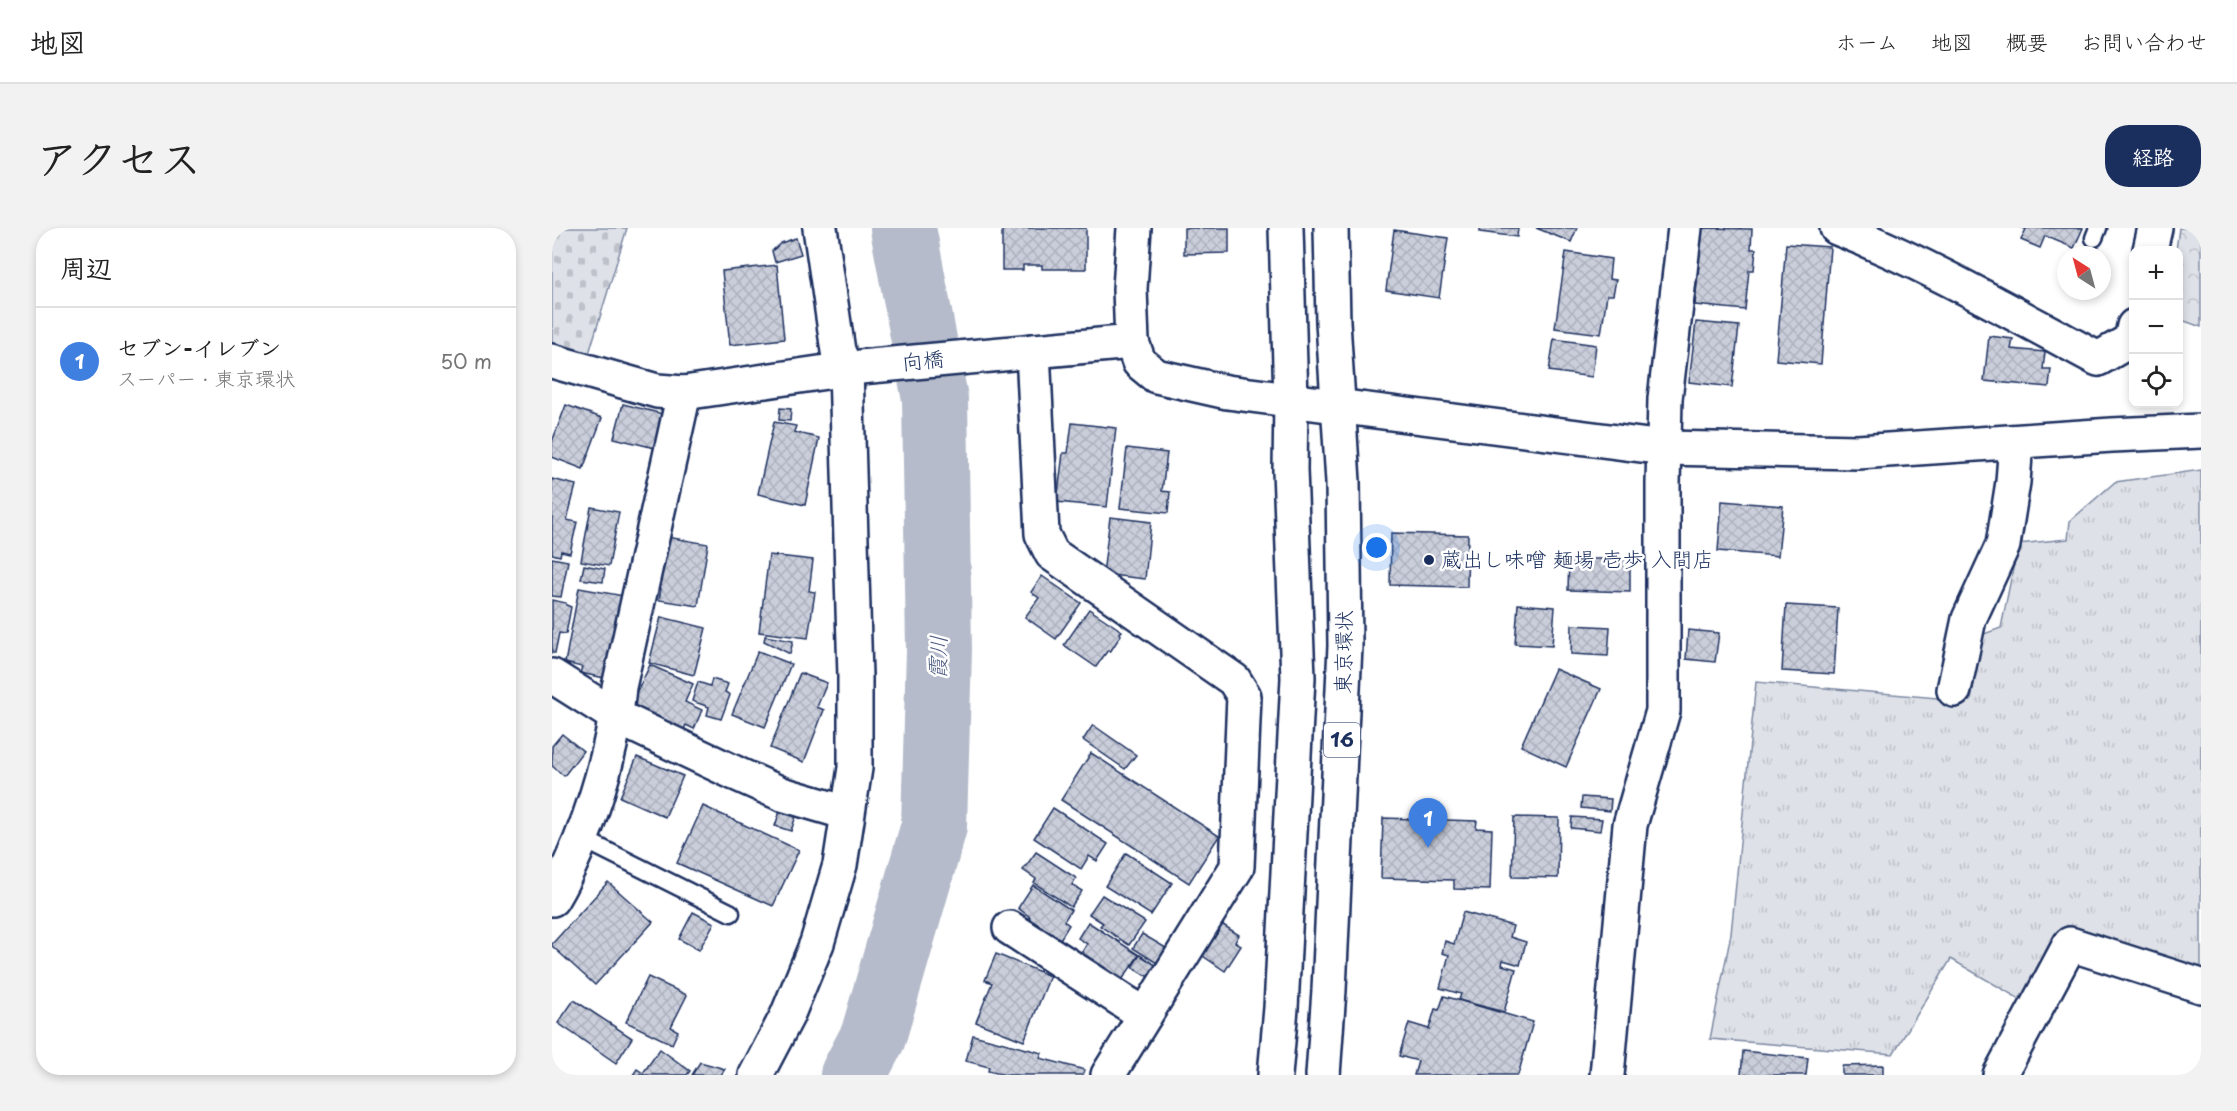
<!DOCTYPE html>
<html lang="ja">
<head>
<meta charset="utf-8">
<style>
  :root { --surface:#fff; --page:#f2f2f2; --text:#222; --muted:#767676; --line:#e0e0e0; --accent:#1b2f5e }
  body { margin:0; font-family:"Playpen Sans","Klee One",sans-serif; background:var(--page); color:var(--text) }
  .controls { position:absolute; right:18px; top:18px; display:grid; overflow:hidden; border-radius:12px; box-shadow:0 3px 9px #0003 }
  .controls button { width:54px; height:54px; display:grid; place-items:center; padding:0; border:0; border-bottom:2px solid var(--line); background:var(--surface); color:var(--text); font:30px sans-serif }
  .compass { position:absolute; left:1505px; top:18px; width:54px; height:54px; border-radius:50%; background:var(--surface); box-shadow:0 3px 9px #0003; rotate:324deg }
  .you { position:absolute; left:825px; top:320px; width:21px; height:21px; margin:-15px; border:4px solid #fff; border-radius:50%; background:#1a73e8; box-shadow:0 0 0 9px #1a73e833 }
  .badge { display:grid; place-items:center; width:39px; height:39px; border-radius:50%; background:var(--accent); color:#fff; font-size:20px; font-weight:700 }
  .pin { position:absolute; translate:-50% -50px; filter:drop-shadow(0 2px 3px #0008) }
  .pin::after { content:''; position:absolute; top:32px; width:21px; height:18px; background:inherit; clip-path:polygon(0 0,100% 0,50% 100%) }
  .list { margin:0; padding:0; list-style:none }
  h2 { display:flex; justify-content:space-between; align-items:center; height:78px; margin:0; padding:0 24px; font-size:26px }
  h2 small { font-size:20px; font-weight:400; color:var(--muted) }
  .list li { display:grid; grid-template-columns:39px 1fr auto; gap:18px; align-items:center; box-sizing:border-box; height:108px; padding:0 24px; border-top:2px solid var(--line) }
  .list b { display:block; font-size:22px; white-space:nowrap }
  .list p { margin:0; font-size:20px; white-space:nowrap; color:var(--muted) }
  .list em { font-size:20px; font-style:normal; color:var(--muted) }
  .icon { flex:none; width:33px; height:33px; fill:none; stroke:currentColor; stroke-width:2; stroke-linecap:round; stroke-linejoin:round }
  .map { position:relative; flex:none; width:1649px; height:847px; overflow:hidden; border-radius:24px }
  header { display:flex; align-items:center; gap:36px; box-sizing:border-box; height:84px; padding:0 30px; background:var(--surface); border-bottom:2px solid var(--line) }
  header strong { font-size:28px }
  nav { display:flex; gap:33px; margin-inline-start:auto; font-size:21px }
  .intro { display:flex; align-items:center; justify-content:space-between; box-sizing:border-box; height:144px; padding:0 36px }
  h1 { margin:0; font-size:42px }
  .button { padding:15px 27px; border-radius:24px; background:var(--accent); color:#fff; font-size:21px; font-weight:700 }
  main { display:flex; gap:36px; padding:0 36px }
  aside { flex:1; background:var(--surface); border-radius:24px; box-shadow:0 3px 9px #0003 }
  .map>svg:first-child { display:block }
  .grass { fill:url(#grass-tufts); stroke:#7c88a2; stroke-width:1.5 }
  .forest { fill:url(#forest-crowns); stroke:#7c88a2; stroke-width:1.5 }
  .cemetery { fill:url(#cemetery-stones); stroke:#7c88a2; stroke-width:1.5 }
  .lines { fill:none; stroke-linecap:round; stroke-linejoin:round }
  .river { stroke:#b5bbca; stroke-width:66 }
  .building { fill:url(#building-cross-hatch); stroke:#1b2f5e; stroke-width:1.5 }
  .lane-casing { stroke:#1b2f5e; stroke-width:21 }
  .street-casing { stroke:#1b2f5e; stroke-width:38 }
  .secondary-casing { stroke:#1b2f5e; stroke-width:38 }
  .highway-casing { stroke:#1b2f5e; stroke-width:38 }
  .lane { stroke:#fff; stroke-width:16 }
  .street { stroke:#fff; stroke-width:33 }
  .secondary { stroke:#fff; stroke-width:33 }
  .highway { stroke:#fff; stroke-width:33 }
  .poi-dot { fill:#1b2f5e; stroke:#fff; stroke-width:2 }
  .labels { text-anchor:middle; stroke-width:5; stroke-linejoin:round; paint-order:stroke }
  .shield { fill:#fff; stroke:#5f6d8e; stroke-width:1.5 }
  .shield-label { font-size:20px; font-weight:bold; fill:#1b2f5e }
  .street-label { font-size:21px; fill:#1b2f5e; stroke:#fff }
  .poi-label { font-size:21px; fill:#1b2f5e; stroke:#fff; text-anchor:start }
  .water-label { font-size:22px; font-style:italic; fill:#49597e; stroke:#fff }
</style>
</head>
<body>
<header>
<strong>地図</strong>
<nav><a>ホーム</a><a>地図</a><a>概要</a><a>お問い合わせ</a></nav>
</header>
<div class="intro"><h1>アクセス</h1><a class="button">経路</a></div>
<main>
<aside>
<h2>周辺<small></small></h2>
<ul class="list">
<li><span class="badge" style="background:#3f7fe0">1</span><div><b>セブン-イレブン</b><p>スーパー · 東京環状</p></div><em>50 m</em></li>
</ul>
</aside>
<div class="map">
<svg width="1649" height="847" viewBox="0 0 1649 847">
  <defs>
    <pattern id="grass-tufts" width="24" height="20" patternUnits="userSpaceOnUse" patternTransform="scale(1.5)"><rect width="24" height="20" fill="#dee1e7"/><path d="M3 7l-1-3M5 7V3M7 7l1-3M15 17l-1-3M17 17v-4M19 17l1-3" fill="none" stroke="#bec1c9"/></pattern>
    <pattern id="forest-crowns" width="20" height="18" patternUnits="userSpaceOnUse" patternTransform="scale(1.5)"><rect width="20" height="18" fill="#dee1e7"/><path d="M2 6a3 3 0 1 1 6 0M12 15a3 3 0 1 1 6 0" fill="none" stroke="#bec1c9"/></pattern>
    <pattern id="cemetery-stones" width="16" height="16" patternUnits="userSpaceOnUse" patternTransform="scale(1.5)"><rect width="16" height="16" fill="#dee1e7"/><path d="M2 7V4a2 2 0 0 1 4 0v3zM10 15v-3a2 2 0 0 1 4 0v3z" fill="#bec1c9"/></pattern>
    <pattern id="building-cross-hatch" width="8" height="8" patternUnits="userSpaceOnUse" patternTransform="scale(1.5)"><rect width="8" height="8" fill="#caceda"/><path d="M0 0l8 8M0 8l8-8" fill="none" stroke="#adb1be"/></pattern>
  </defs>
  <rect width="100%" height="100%" fill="#fff"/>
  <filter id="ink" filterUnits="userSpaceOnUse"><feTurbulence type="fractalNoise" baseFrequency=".0167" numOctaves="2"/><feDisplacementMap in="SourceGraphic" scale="12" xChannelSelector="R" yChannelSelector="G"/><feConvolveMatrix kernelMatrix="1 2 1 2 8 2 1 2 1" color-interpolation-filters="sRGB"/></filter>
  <g filter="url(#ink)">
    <polygon class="grass" points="1649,242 1649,750 1514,707 1476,776 1399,731 1341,826 1158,811 1179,706 1204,454 1419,473 1429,407 1449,400 1466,316 1516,311 1518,293 1563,254"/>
    <polygon class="forest" points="1627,0 1649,0 1649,99 1627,91 1626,22 1624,22"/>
    <polygon class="cemetery" points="0,0 75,0 35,132 0,122"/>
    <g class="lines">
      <polyline class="river" points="301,847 321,809 382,598 387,422 383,171 351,0"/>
    </g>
    <g class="building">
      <polygon points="450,0 534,0 534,41 490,41 490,37 471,37 471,42 450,42"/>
      <polygon points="632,0 677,0 677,25 632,26"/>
      <polygon points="928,0 966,0 965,9 928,4"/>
      <polygon points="984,0 1025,0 1019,14"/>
      <polygon points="1150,0 1200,1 1199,21 1204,21 1202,42 1197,42 1193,82 1143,77"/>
      <polygon points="1470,0 1531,0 1522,20 1493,8 1488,20 1469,12 1474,1"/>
      <polygon points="842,2 896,10 887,70 834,62"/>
      <polygon points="244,10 249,26 223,34 220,23 229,15"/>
      <polygon points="1234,16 1278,19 1269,136 1224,132"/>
      <polygon points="1014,24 1059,31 1057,51 1064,52 1061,67 1055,67 1049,106 1003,100"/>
      <polygon points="225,37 232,111 178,117 170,43"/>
      <polygon points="1144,94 1187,98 1180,159 1137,154"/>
      <polygon points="1437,108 1461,111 1459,121 1493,124 1491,141 1499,141 1497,159 1432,153"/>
      <polygon points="1002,111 1044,117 1040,149 997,143"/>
      <polygon points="71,176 111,186 103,220 62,210"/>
      <polygon points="14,177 50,190 31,241 0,229 0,214"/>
      <polygon points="228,180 239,181 238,193 227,192"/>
      <polygon points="222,194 244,198 242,204 267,210 253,277 206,266"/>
      <polygon points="520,195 564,200 555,279 505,274 511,225 516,225"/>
      <polygon points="575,220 615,225 610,263 618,264 616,285 568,280"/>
      <polygon points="0,251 24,257 15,292 25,294 18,325 9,323 8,328 0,326"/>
      <polygon points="1170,273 1231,278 1226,328 1166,323"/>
      <polygon points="39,279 67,284 57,338 29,333"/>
      <polygon points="558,289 599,294 593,351 551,346"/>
      <polygon points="839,305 916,307 915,359 838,357"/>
      <polygon points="115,309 156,316 146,378 107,372 109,361 104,360"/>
      <polygon points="217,327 261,332 257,363 263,364 256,410 207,404"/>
      <polygon points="0,330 16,333 9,369 0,368"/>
      <polygon points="1017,331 1078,331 1078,364 1016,362"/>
      <polygon points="32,337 53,341 51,354 29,351"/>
      <polygon points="490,348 529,375 504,411 473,389 487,370 479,364"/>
      <polygon points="27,360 72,368 53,450 28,445 30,439 13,435"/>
      <polygon points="0,372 14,375 14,377 19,379 14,406 7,405 3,425 0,425"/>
      <polygon points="966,376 1003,379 1000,418 963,416"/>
      <polygon points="1234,377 1286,380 1282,446 1230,443"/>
      <polygon points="537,381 570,403 568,405 569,407 558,424 556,422 544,439 512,417"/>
      <polygon points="109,389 154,400 142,447 97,435"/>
      <polygon points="1020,397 1058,399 1056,428 1019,426"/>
      <polygon points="1136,402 1167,405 1163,434 1134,431"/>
      <polygon points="213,408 241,413 238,426 212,413"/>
      <polygon points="206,423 239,436 213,499 180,486"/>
      <polygon points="98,437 141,456 133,474 150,482 142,501 134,497 130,506 76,483"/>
      <polygon points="1003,441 1049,461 1014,539 969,518"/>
      <polygon points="248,445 275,455 265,479 272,482 252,534 218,520"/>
      <polygon points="160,451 176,456 173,464 178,467 169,491 155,487 157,479 140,473 146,454 158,458"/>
      <polygon points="541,497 584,527 573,541 531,512"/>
      <polygon points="10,506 31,523 12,548 0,538 0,518"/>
      <polygon points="539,525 667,608 637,655 509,572"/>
      <polygon points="85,529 131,548 113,589 68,569"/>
      <polygon points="1030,569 1059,571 1058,583 1029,580"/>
      <polygon points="151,578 247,622 221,678 125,635"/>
      <polygon points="501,580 556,616 545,633 537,628 529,641 482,610"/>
      <polygon points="228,583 244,588 239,603 223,598"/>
      <polygon points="962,589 1007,590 1006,650 960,649"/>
      <polygon points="1020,589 1050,591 1048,603 1019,600"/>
      <polygon points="831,590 925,593 924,600 940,601 938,662 902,661 902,652 829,650"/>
      <polygon points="484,624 524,650 520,657 530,663 519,679 482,655 484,651 471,642"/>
      <polygon points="574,625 620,655 599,687 553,658"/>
      <polygon points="56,654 101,694 43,757 0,718 0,716"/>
      <polygon points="481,657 519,682 512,693 517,697 507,713 475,693 478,689 466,680"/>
      <polygon points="550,667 593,694 577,717 548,698 551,695 537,686"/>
      <polygon points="141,684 162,695 147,722 127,711"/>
      <polygon points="911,684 961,698 958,709 974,714 968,737 951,732 950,737 964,741 952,784 907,772 909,766 888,760 897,727 890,725 893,713 902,716"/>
      <polygon points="536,694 587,727 568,755 527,729 535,716 526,710"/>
      <polygon points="668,695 687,707 683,714 689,718 673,743 648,726"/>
      <polygon points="590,706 614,720 605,735 581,720"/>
      <polygon points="444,726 498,748 472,813 424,794 440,755 433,752"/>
      <polygon points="588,727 605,738 598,750 580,739"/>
      <polygon points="96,749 135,767 119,799 126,803 120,816 74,794"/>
      <polygon points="892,768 981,794 966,847 862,847 866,833 847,828 857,795 877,801 883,781 887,782"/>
      <polygon points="22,772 80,810 64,835 6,795"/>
      <polygon points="421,807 490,825 488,830 533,842 531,847 453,847 436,843 437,839 414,833"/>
      <polygon points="108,821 138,843 135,847 81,847 85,841 91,845"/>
      <polygon points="1191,823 1256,830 1254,847 1189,847"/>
      <polygon points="148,834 173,841 169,847 140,847"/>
      <polygon points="1331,837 1331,847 1290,847 1290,838"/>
    </g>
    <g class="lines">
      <g class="lane-casing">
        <g id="lane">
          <polyline points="1542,10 1546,0"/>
          <polyline points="29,610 179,685"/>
        </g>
      </g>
      <g class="street-casing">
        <g id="street">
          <path d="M1285,0C1376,36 1460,85 1546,131L1579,112L1582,98"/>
          <polyline points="1598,22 1603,0"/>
          <polyline points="481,123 490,306 500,326 682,452 692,468 685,639 556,847"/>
          <polyline points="0,133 105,163 132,165 308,139 580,114 578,61 582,0"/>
          <polyline points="0,448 65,489 185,546 230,566 295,585"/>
          <polyline points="1402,462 1417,391 1451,317 1461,254 1464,214"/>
          <path d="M0,671C34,614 62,524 67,459L132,165"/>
          <polyline points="458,700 593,787"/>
          <polyline points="204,847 235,788 265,715 288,637 303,540 303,449 294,141 286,123 268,0"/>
          <polyline points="1055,847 1078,597 1111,483 1111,256 1113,171 1133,0"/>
          <polyline points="1448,847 1518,716 1649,758"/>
        </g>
      </g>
      <g class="secondary-casing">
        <polyline id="secondary" points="580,114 587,134 604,148 675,164 1112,220 1306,224 1560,207 1649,203"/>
      </g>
      <g class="highway-casing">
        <g id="highway">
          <polyline points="723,847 729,780 746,450 738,242 739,172 734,0"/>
          <polyline points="771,847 777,762 793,418 791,254 781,94 779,0"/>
        </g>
      </g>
      <use href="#lane" class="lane"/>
      <use href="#street" class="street"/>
      <use href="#secondary" class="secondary"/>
      <use href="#highway" class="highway"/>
    </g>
  </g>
  <circle class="poi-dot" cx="877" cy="332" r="6"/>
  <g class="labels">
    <rect class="shield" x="772" y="495" width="36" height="34" rx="4.5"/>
    <g class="shield-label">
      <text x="790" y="519">16</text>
    </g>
    <g class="street-label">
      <text transform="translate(371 133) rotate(-6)" y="7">向橋</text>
      <text transform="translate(792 424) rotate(-89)" y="7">東京環状</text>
    </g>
    <g class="poi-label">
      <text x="889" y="339">蔵出し味噌 麺場 壱歩 入間店</text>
    </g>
    <g class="water-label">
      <text transform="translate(386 429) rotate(-89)" y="8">霞川</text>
    </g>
  </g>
</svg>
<div class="controls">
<button>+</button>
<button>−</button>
<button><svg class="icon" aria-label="locate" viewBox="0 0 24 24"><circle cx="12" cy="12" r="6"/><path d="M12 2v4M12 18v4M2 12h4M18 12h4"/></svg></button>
</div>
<svg class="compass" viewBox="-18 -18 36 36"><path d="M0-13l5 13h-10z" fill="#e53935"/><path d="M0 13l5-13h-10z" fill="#767676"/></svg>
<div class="you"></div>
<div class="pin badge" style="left:876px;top:620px;background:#3f7fe0">1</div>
</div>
</main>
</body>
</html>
